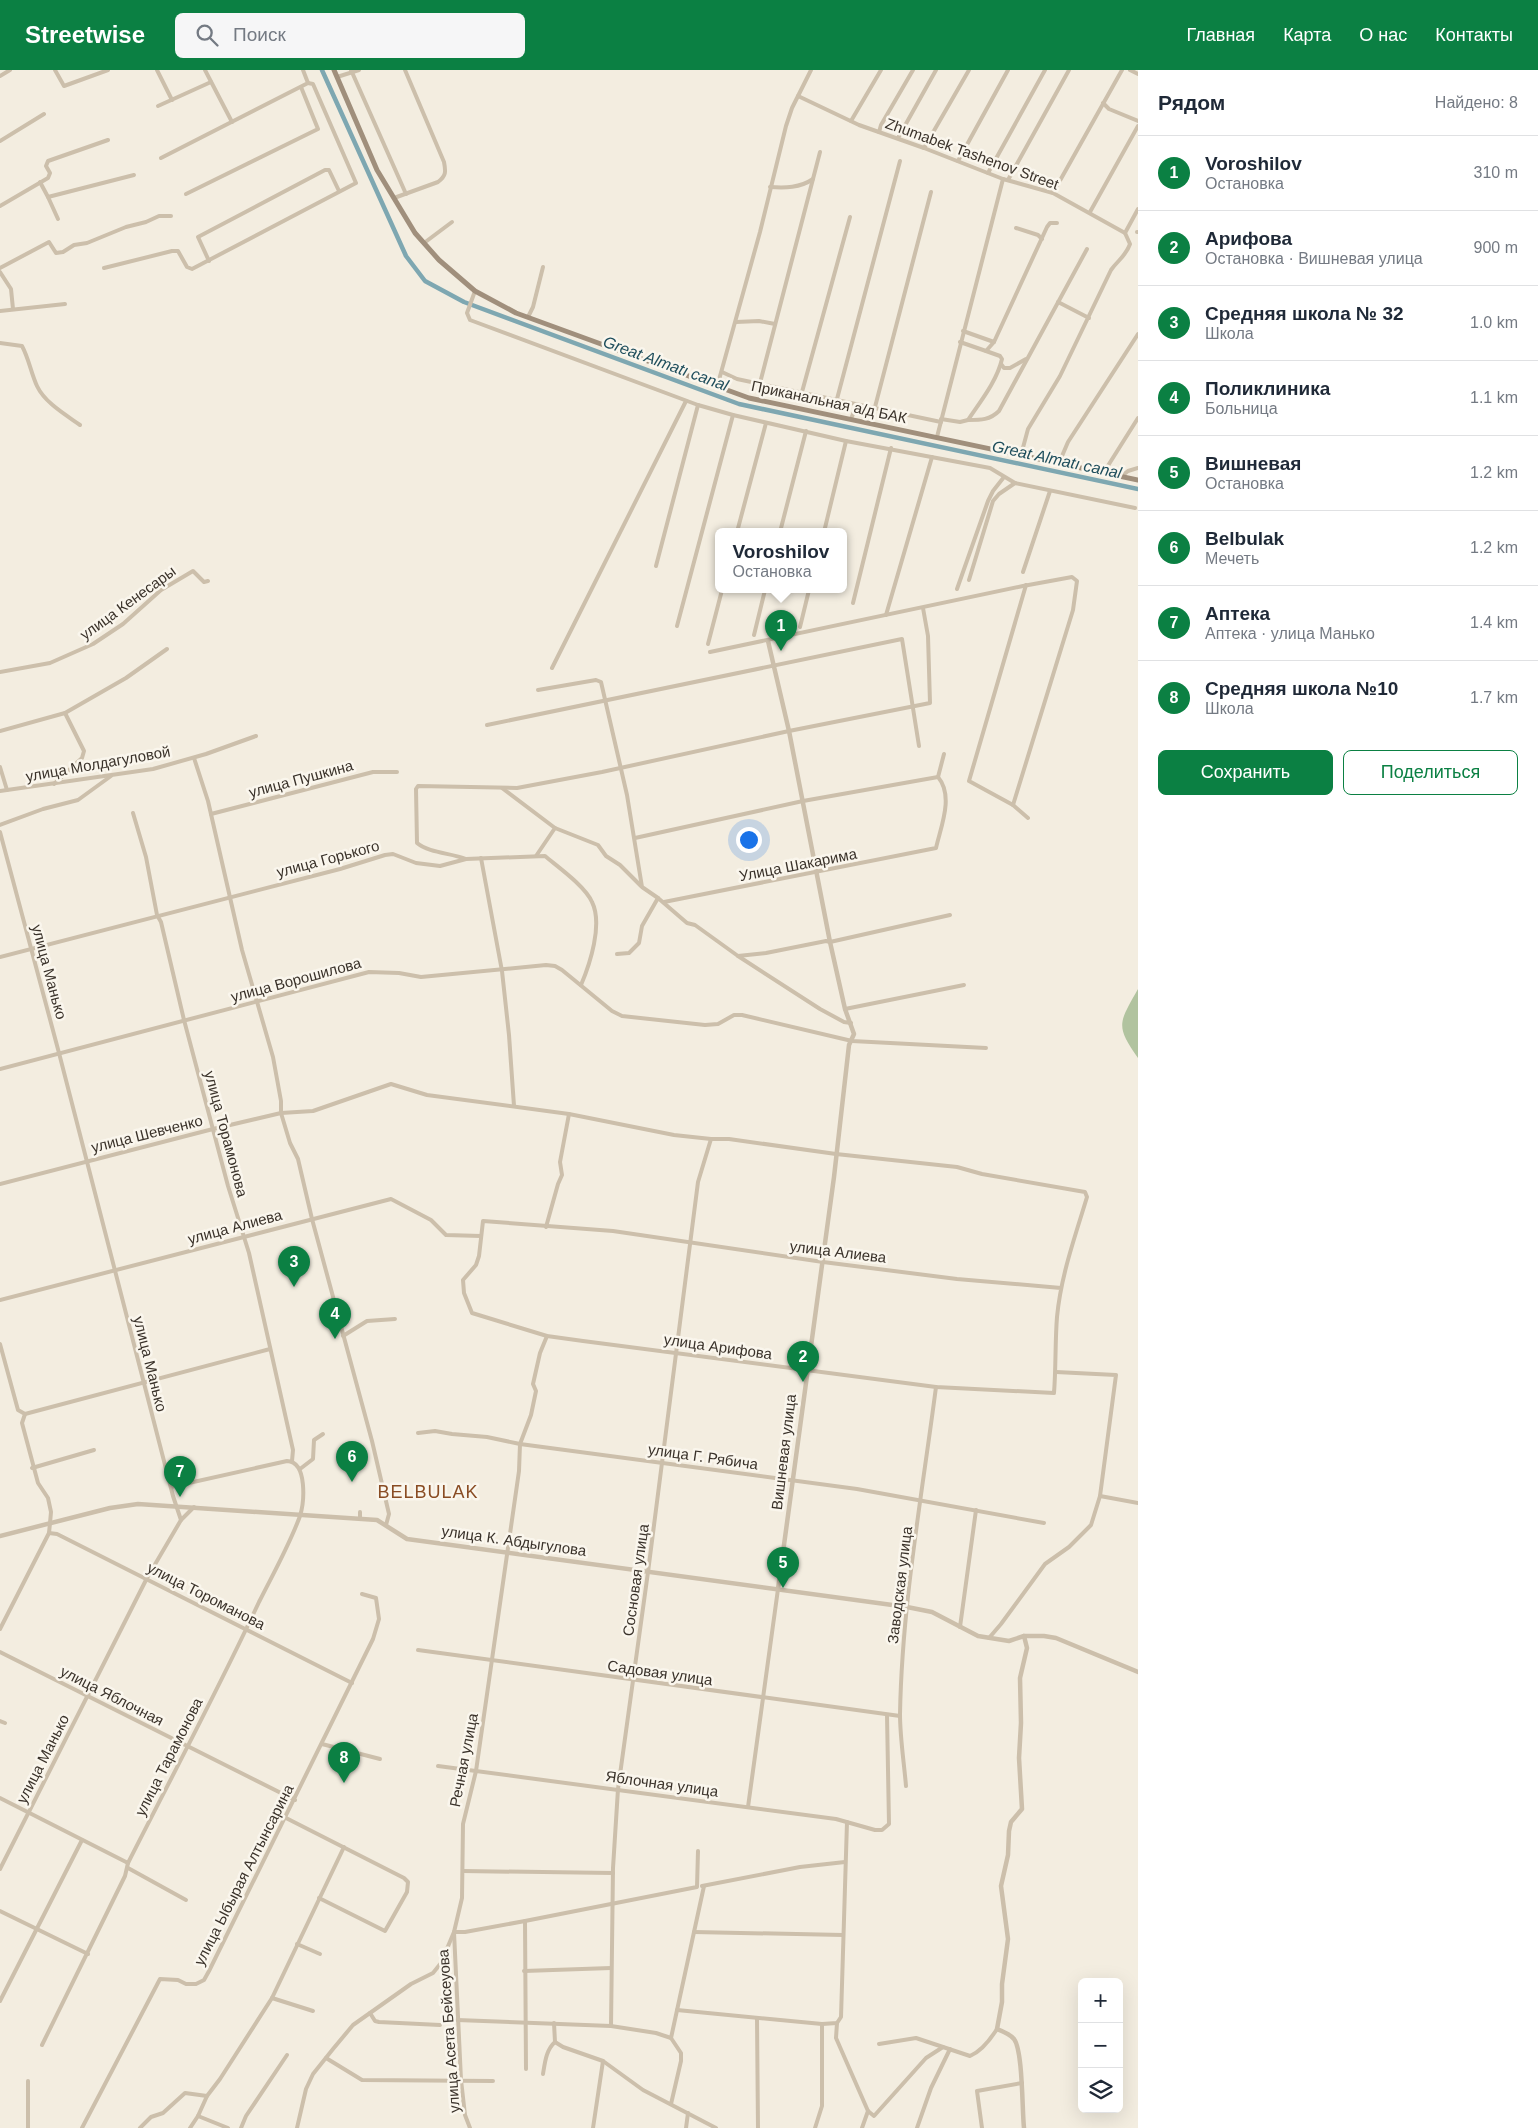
<!DOCTYPE html>
<html lang="ru">
<head>
<meta charset="utf-8">
<style>
  :root { --surface:#fff; --page:#f6f6f7; --text:#1f2937; --muted:#747a83; --line:#e0e1e3; --accent:#0b8043 }
  body { margin:0; font-family:Helvetica,sans-serif; background:var(--page); color:var(--text) }
  .controls { position:absolute; right:15px; bottom:15px; display:grid; overflow:hidden; border-radius:8px; box-shadow:0 5px 20px #0002 }
  .controls button { width:45px; height:45px; display:grid; place-items:center; padding:0; border:0; border-bottom:1px solid var(--line); background:var(--surface); color:var(--text); font:25px sans-serif }
  .you { position:absolute; left:748px; top:769px; width:18px; height:18px; margin:-12px; border:4px solid #fff; border-radius:50%; background:#1a73e8; box-shadow:0 0 0 8px #1a73e833 }
  .badge { display:grid; place-items:center; width:32px; height:32px; border-radius:50%; background:var(--accent); color:#fff; font-size:16px; font-weight:700 }
  .pin { position:absolute; translate:-50% -41px; filter:drop-shadow(0 1px 2px #0008) }
  .pin::after { content:''; position:absolute; top:26px; width:18px; height:15px; background:inherit; clip-path:polygon(0 0,100% 0,50% 100%) }
  .popup { position:absolute; left:715px; top:458px; width:132px; height:65px; box-sizing:border-box; display:grid; place-content:center; border-radius:8px; background:var(--surface); filter:drop-shadow(0 1px 4px #0005); font-size:16px; white-space:nowrap; color:var(--muted) }
  .popup b { font-size:19px; color:var(--text) }
  .popup::after { content:''; position:absolute; left:50%; top:100%; margin-left:-10px; border:10px solid transparent; border-top-color:var(--surface) }
  .list { margin:0; padding:0; list-style:none }
  h2 { display:flex; justify-content:space-between; align-items:center; height:65px; margin:0; padding:0 20px; font-size:21px }
  h2 small { font-size:16px; font-weight:400; color:var(--muted) }
  .list li { display:grid; grid-template-columns:32px 1fr auto; gap:15px; align-items:center; box-sizing:border-box; height:75px; padding:0 20px; border-top:1px solid var(--line) }
  .list b { display:block; font-size:19px; white-space:nowrap }
  .list p { margin:0; font-size:16px; white-space:nowrap; color:var(--muted) }
  .list em { font-size:16px; font-style:normal; color:var(--muted) }
  .actions { display:flex; gap:10px; padding:15px 20px }
  .actions a { flex:1; padding:11px 0; border:1px solid var(--accent); border-radius:8px; text-align:center; font-size:18px; color:var(--accent) }
  .actions .main { background:var(--accent); color:#fff }
  .icon { flex:none; width:28px; height:28px; fill:none; stroke:currentColor; stroke-width:2; stroke-linecap:round; stroke-linejoin:round }
  .map { position:relative; flex:none; width:1138px; height:2058px; overflow:hidden }
  header { display:flex; align-items:center; gap:30px; box-sizing:border-box; height:70px; padding:0 25px; background:var(--accent); color:#fff }
  header strong { font-size:24px }
  nav { display:flex; gap:28px; margin-inline-start:auto; font-size:18px }
  .search { width:350px; height:45px; background:var(--page); display:flex; align-items:center; gap:12px; box-sizing:border-box; padding:0 18px; border-radius:8px; color:var(--muted); font-size:19px }
  main { display:flex }
  aside { flex:1; background:var(--surface) }
  .map>svg:first-child { display:block }
  .green { fill:#b1c39f }
  .lines { fill:none; stroke-linecap:round; stroke-linejoin:round }
  .canal { stroke:#7ea7b1; stroke-width:4.5 }
  .minor { stroke:#ccbfab; stroke-width:4 }
  .tertiary { stroke:#ccbfab; stroke-width:4.5 }
  .secondary { stroke:#a08f7c; stroke-width:5 }
  .labels { text-anchor:middle; stroke-width:5; stroke-linejoin:round; paint-order:stroke }
  .street-label { font-size:15px; fill:#3a322a; stroke:#faf6ed }
  .water-label { font-size:16px; font-style:italic; fill:#1f4e5c; stroke:#faf6ed }
  .quarter-label { font-size:18px; letter-spacing:1px; fill:#894c23; stroke:#faf6ed }
</style>
</head>
<body>
<header>
<strong>Streetwise</strong>
<div class="search"><svg class="icon" aria-label="search" viewBox="0 0 24 24"><circle cx="10" cy="10" r="6"/><path d="M15 15l6 6"/></svg>Поиск</div>
<nav><a>Главная</a><a>Карта</a><a>О нас</a><a>Контакты</a></nav>
</header>
<main>
<div class="map">
<svg width="1138" height="2058" viewBox="0 0 1138 2058">
  <rect width="100%" height="100%" fill="#f3ede0"/>
  <path class="green" d="M1138,919V988C1115,955 1119,953 1138,919Z"/>
  <g class="lines">
    <polyline class="canal" points="322,0 406,186 425,211 464,232 739,334 1138,419"/>
    <g class="minor">
      <polyline points="55,0 64,16 108,0"/>
      <polyline points="157,0 172,30"/>
      <polyline points="205,0 232,52"/>
      <polyline points="351,0 406,124"/>
      <polyline points="1130,0 1138,4"/>
      <polyline points="0,6 10,0"/>
      <polyline points="337,7 359,0"/>
      <path d="M798,26L859,55L924,78L1003,109L1053,123L1125,163L1130,174C1126,186 1118,190 1111,200L1060,306L1028,359L1021,385"/>
      <polyline points="1103,33 1109,39 1138,51"/>
      <polyline points="158,36 211,12"/>
      <polyline points="851,51 881,0"/>
      <polyline points="879,62 881,55 913,0"/>
      <polyline points="898,68 936,0"/>
      <polyline points="0,71 44,44"/>
      <polyline points="924,78 969,0"/>
      <polyline points="161,88 308,13 303,0"/>
      <polyline points="958,91 1008,0"/>
      <polyline points="988,103 1045,0"/>
      <polyline points="1008,110 1069,0"/>
      <polyline points="40,112 48,127 134,105"/>
      <path d="M770,117C785,118 800,118 813,109"/>
      <polyline points="1053,123 1122,0"/>
      <polyline points="186,124 318,59 301,17"/>
      <polyline points="48,127 58,149"/>
      <path d="M394,128L438,112C446,106 446,102 444,92L405,0"/>
      <polyline points="0,136 48,108 50,103 46,96 48,91 108,70"/>
      <polyline points="1090,142 1138,56"/>
      <polyline points="1016,158 1038,165 1042,169"/>
      <polyline points="1137,162 1138,162"/>
      <polyline points="1125,163 1138,139"/>
      <polyline points="424,173 452,152"/>
      <polyline points="209,191 198,167 325,100 329,100 339,121"/>
      <polyline points="0,198 49,172 56,183 63,182 74,175 87,173 126,157 146,152 159,146 171,146"/>
      <polyline points="104,198 172,181 178,181 187,197 192,199 356,113 313,14 308,13"/>
      <polyline points="0,202 11,219 13,239"/>
      <polyline points="475,221 467,243 470,250 698,335 733,345 846,371 990,398 1015,413 1135,438"/>
      <polyline points="1058,232 1089,248"/>
      <polyline points="0,241 65,234"/>
      <polyline points="528,247 533,237 543,197"/>
      <polyline points="736,252 759,251 775,254"/>
      <polyline points="963,261 994,272"/>
      <polyline points="960,272 986,281 994,272 1047,157 1050,153 1057,153"/>
      <path d="M0,273L22,276C29,289 31,303 37,316C45,333 66,345 80,355"/>
      <polyline points="1001,294 1004,298 1010,298 1026,289"/>
      <polyline points="722,302 737,309 941,352"/>
      <polyline points="760,313 820,82"/>
      <polyline points="717,317 760,162 786,56 792,38 811,0"/>
      <polyline points="802,322 850,147"/>
      <polyline points="837,329 900,91"/>
      <polyline points="875,337 931,122"/>
      <polyline points="851,349 857,334"/>
      <path d="M941,349L960,352L968,350C980,332 997,311 1002,289L1000,286L986,281"/>
      <path d="M968,350C981,350 990,350 999,341L1087,179"/>
      <polyline points="937,367 1003,109"/>
      <polyline points="1059,393 1068,372 1138,264"/>
      <polyline points="1104,402 1138,348"/>
      <polyline points="1122,406 1128,401 1138,398"/>
      <polyline points="737,462 766,353"/>
      <polyline points="780,462 806,361"/>
      <polyline points="824,462 846,371"/>
      <polyline points="656,496 698,335"/>
      <polyline points="1023,502 1050,421"/>
      <polyline points="969,510 993,431 999,424 1015,413"/>
      <polyline points="1026,515 969,711 1013,735 1028,748"/>
      <polyline points="957,519 988,431 993,421 1004,407"/>
      <polyline points="853,533 891,378"/>
      <polyline points="886,545 932,387"/>
      <polyline points="677,556 733,345"/>
      <polyline points="800,557 809,520"/>
      <polyline points="754,565 765,520"/>
      <polyline points="708,574 722,520"/>
      <polyline points="710,582 1023,516 1072,507 1077,511 1073,540 1013,735"/>
      <polyline points="552,598 686,331"/>
      <polyline points="0,602 50,593 93,574 123,554 161,520 193,501 204,512 208,511"/>
      <polyline points="538,620 596,610 601,612 627,725 642,817 658,828"/>
      <polyline points="487,655 902,569 919,676"/>
      <polyline points="0,661 65,643 126,608 167,579"/>
      <polyline points="194,688 208,731 242,880 273,987 281,1031 281,1043 290,1073 298,1089 312,1149 372,1371 389,1444 386,1455"/>
      <polyline points="0,697 7,720"/>
      <polyline points="938,707 944,684"/>
      <polyline points="54,714 82,688 84,681 65,643"/>
      <polyline points="502,718 555,758 598,775 606,786 620,795 641,816"/>
      <polyline points="0,721 153,699 206,684 256,666"/>
      <polyline points="133,743 146,787 157,845 161,852 184,950 228,1116 249,1183 293,1380 292,1391"/>
      <polyline points="211,744 373,702 397,702"/>
      <polyline points="0,755 43,739 78,730 111,706"/>
      <polyline points="0,762 59,983 173,1426 181,1450 147,1508 0,1799"/>
      <path d="M635,768L803,731L938,707C954,726 941,756 936,778L664,832"/>
      <polyline points="536,786 555,758"/>
      <polyline points="481,788 502,901 509,965 514,1036"/>
      <path d="M466,789C451,783 429,783 417,773L416,719L418,716L517,718L602,702L789,661L930,633L928,566L923,538"/>
      <polyline points="617,884 629,883 639,873 642,856 658,828 687,853 695,855 738,886 766,883 826,871 830,872 950,845"/>
      <polyline points="738,886 820,939 844,952 851,953"/>
      <path d="M0,887L340,799L385,785L393,784L416,793L440,796L466,789L545,786C558,797 585,816 592,832C603,854 590,894 581,915"/>
      <polyline points="845,939 964,915"/>
      <polyline points="0,999 369,902 399,903 421,907 546,895 555,896 562,900 612,941 622,946 705,955 718,954 734,945 742,945 852,971 986,978"/>
      <path d="M0,1114L213,1059L281,1043L313,1041L391,1014L427,1025L569,1044L674,1065L711,1069H729L836,1084L957,1097L982,1104L1085,1122L1087,1127C1075,1167 1061,1205 1057,1247C1055,1272 1056,1298 1054,1323L936,1317L583,1271L547,1266L472,1243L464,1223L463,1210L476,1195L479,1186L483,1151L613,1161L823,1192L957,1209L1061,1218"/>
      <polyline points="546,1157 558,1114 562,1105 560,1092 569,1044"/>
      <polyline points="0,1230 391,1129 431,1150 446,1165 481,1166"/>
      <polyline points="343,1266 367,1251 395,1249"/>
      <polyline points="0,1274 18,1340 25,1344 22,1353 38,1413 48,1428 51,1442 50,1453 49,1463 0,1559"/>
      <polyline points="25,1344 270,1279"/>
      <polyline points="418,1363 435,1361 452,1364 487,1367 520,1374 857,1419 1044,1453"/>
      <polyline points="32,1398 94,1380"/>
      <polyline points="300,1399 313,1389 314,1370 323,1364"/>
      <polyline points="1100,1426 1138,1433"/>
      <polyline points="360,1442 360,1449"/>
      <polyline points="181,1450 194,1437"/>
      <polyline points="49,1463 57,1464 352,1613"/>
      <polyline points="960,1557 976,1440"/>
      <polyline points="989,1568 1001,1554 1045,1494 1069,1477 1091,1455 1100,1426 1116,1305 1056,1302"/>
      <polyline points="418,1580 900,1646"/>
      <polyline points="0,1582 295,1730"/>
      <polyline points="0,1651 5,1653"/>
      <polyline points="322,1674 380,1689"/>
      <polyline points="438,1696 836,1749 875,1760 882,1760 889,1754 887,1645"/>
      <path d="M906,1716C904,1692 900,1668 900,1644C902,1534 922,1425 936,1317"/>
      <polyline points="0,1728 128,1793"/>
      <polyline points="748,1737 778,1519"/>
      <polyline points="286,1748 404,1808 408,1812 407,1822 385,1861 319,1828"/>
      <polyline points="128,1798 186,1830"/>
      <polyline points="463,1801 613,1803"/>
      <polyline points="702,1816 800,1797 845,1792"/>
      <polyline points="0,1841 88,1884"/>
      <polyline points="525,1851 526,1999"/>
      <polyline points="694,1862 843,1865"/>
      <polyline points="297,1874 320,1884"/>
      <polyline points="524,1901 611,1898"/>
      <polyline points="272,1928 313,1941"/>
      <polyline points="0,1931 82,1770"/>
      <polyline points="677,1940 822,1954 837,1953 841,1947 847,1752"/>
      <polyline points="370,1943 375,1951 379,1952 440,1955"/>
      <polyline points="757,1948 758,2058"/>
      <polyline points="457,1950 611,1956 656,1963 671,1968 681,1983 681,1991 671,2034"/>
      <polyline points="554,1953 555,1972 563,1977 603,1991 643,2020 716,2058"/>
      <polyline points="837,1953 836,1968 868,2041 874,2046 926,1988 943,1977"/>
      <polyline points="611,1956 613,1798 618,1719 648,1502 698,1112 711,1069"/>
      <polyline points="671,1968 704,1816"/>
      <path d="M879,1974L916,1968L970,1986C982,1981 990,1970 997,1959"/>
      <path d="M42,1975L125,1806L128,1793C172,1706 218,1620 259,1532C273,1504 289,1476 300,1446C304,1433 308,1392 287,1391L171,1417"/>
      <polyline points="326,1988 362,2010 493,2011"/>
      <path d="M543,2004C545,1992 546,1980 555,1972"/>
      <polyline points="198,2046 228,2058"/>
      <polyline points="28,2058 28,2011"/>
      <polyline points="82,2058 160,1909 178,1910 186,1914 196,1914 204,1910 209,1901 373,1569 379,1549 376,1528 362,1524"/>
      <polyline points="140,2058 151,2047 163,2043 185,2023 207,2026"/>
      <polyline points="190,2058 198,2046 207,2026 220,2009 272,1928 344,1777"/>
      <polyline points="241,2058 246,2046 287,1985"/>
      <polyline points="297,2058 306,2019 313,2004 333,1979 353,1955 411,1914 433,1903 441,1893 454,1862 462,1828 463,1754 476,1701 519,1401 520,1374 531,1345 536,1321 533,1314 540,1283 547,1266"/>
      <polyline points="470,2058 465,2045 461,2010 454,1862 465,1862 525,1851 697,1817 698,1781"/>
      <polyline points="593,2058 603,1991"/>
      <polyline points="686,2058 688,2043"/>
      <polyline points="815,2058 822,2036 822,1954"/>
      <polyline points="862,2058 868,2041"/>
      <polyline points="917,2058 931,2018 950,1979"/>
      <polyline points="982,2058 977,2021 1022,2013"/>
    </g>
    <g class="tertiary">
      <polyline points="768,571 789,661 830,872 845,939 854,964 849,975 834,1107 778,1519"/>
      <polyline points="0,1466 110,1438 138,1434 377,1450 407,1469 907,1537 932,1542 978,1566 1009,1571 1024,1566 1044,1566 1056,1568 1138,1602"/>
      <path d="M1024,1566L1027,1578L1020,1608L1021,1653L1019,1688L1022,1739L1011,1752L1009,1761L1008,1785L1001,1816L1008,1869L1002,1914V1932L997,1959C1002,1961 1010,1964 1014,1969C1023,1981 1022,2040 1024,2058"/>
    </g>
    <polyline class="secondary" points="334,0 377,100 415,163 439,190 475,221 516,243 749,328 1138,410"/>
  </g>
  <g class="labels">
    <g class="street-label">
      <text transform="translate(972 84) rotate(20)" y="5">Zhumabek Tashenov Street</text>
      <text transform="translate(829 332) rotate(12)" y="5">Приканальная а/д БАК</text>
      <text transform="translate(128 533) rotate(-36)" y="5">улица Кенесары</text>
      <text transform="translate(98 694) rotate(-10)" y="5">улица Молдагуловой</text>
      <text transform="translate(301 709) rotate(-15)" y="5">улица Пушкина</text>
      <text transform="translate(328 789) rotate(-15)" y="5">улица Горького</text>
      <text transform="translate(798 795) rotate(-11)" y="5">Улица Шакарима</text>
      <text transform="translate(49 902) rotate(75)" y="5">улица Манько</text>
      <text transform="translate(296 910) rotate(-15)" y="5">улица Ворошилова</text>
      <text transform="translate(147 1064) rotate(-14)" y="5">улица Шевченко</text>
      <text transform="translate(226 1064) rotate(75)" y="5">улица Торамонова</text>
      <text transform="translate(235 1157) rotate(-15)" y="5">улица Алиева</text>
      <text transform="translate(838 1182) rotate(7)" y="5">улица Алиева</text>
      <text transform="translate(718 1277) rotate(8)" y="5">улица Арифова</text>
      <text transform="translate(150 1294) rotate(76)" y="5">улица Манько</text>
      <text transform="translate(784 1382) rotate(-83)" y="5">Вишневая улица</text>
      <text transform="translate(703 1387) rotate(8)" y="5">улица Г. Рябича</text>
      <text transform="translate(514 1471) rotate(8)" y="5">улица К. Абдыгулова</text>
      <text transform="translate(636 1510) rotate(-82)" y="5">Сосновая улица</text>
      <text transform="translate(900 1515) rotate(-83)" y="5">Заводская улица</text>
      <text transform="translate(206 1526) rotate(27)" y="5">улица Тороманова</text>
      <text transform="translate(660 1603) rotate(8)" y="5">Садовая улица</text>
      <text transform="translate(112 1626) rotate(27)" y="5">улица Яблочная</text>
      <text transform="translate(169 1687) rotate(-63)" y="5">улица Тарамонова</text>
      <text transform="translate(43 1689) rotate(-63)" y="5">улица Манько</text>
      <text transform="translate(464 1690) rotate(-79)" y="5">Речная улица</text>
      <text transform="translate(662 1714) rotate(8)" y="5">Яблочная улица</text>
      <text transform="translate(244 1805) rotate(-63)" y="5">улица Ыбырая Алтынсарина</text>
      <text transform="translate(449 1961) rotate(-94)" y="5">улица Асета Бейсеуова</text>
    </g>
    <g class="water-label">
      <text transform="translate(666 293) rotate(20)" y="6">Great Almatı canal</text>
      <text transform="translate(1057 389) rotate(12)" y="6">Great Almatı canal</text>
    </g>
    <g class="quarter-label">
      <text x="428" y="1428">BELBULAK</text>
    </g>
  </g>
</svg>
<div class="controls">
<button>+</button>
<button>−</button>
<button><svg class="icon" aria-label="layers" viewBox="0 0 24 24"><path d="M12 4l9 5-9 5-9-5zM3 14l9 5 9-5"/></svg></button>
</div>
<div class="you"></div>
<div class="pin badge" style="left:781px;top:581px">1</div>
<div class="popup"><b>Voroshilov</b>Остановка</div>
<div class="pin badge" style="left:803px;top:1312px">2</div>
<div class="pin badge" style="left:294px;top:1217px">3</div>
<div class="pin badge" style="left:335px;top:1269px">4</div>
<div class="pin badge" style="left:783px;top:1518px">5</div>
<div class="pin badge" style="left:352px;top:1412px">6</div>
<div class="pin badge" style="left:180px;top:1427px">7</div>
<div class="pin badge" style="left:344px;top:1713px">8</div>
</div>
<aside>
<h2>Рядом<small>Найдено: 8</small></h2>
<ul class="list">
<li><span class="badge">1</span><div><b>Voroshilov</b><p>Остановка</p></div><em>310 m</em></li>
<li><span class="badge">2</span><div><b>Арифова</b><p>Остановка · Вишневая улица</p></div><em>900 m</em></li>
<li><span class="badge">3</span><div><b>Средняя школа № 32</b><p>Школа</p></div><em>1.0 km</em></li>
<li><span class="badge">4</span><div><b>Поликлиника</b><p>Больница</p></div><em>1.1 km</em></li>
<li><span class="badge">5</span><div><b>Вишневая</b><p>Остановка</p></div><em>1.2 km</em></li>
<li><span class="badge">6</span><div><b>Belbulak</b><p>Мечеть</p></div><em>1.2 km</em></li>
<li><span class="badge">7</span><div><b>Аптека</b><p>Аптека · улица Манько</p></div><em>1.4 km</em></li>
<li><span class="badge">8</span><div><b>Средняя школа №10</b><p>Школа</p></div><em>1.7 km</em></li>
</ul>
<div class="actions"><a class="main">Сохранить</a><a>Поделиться</a></div>
</aside>
</main>
</body>
</html>
